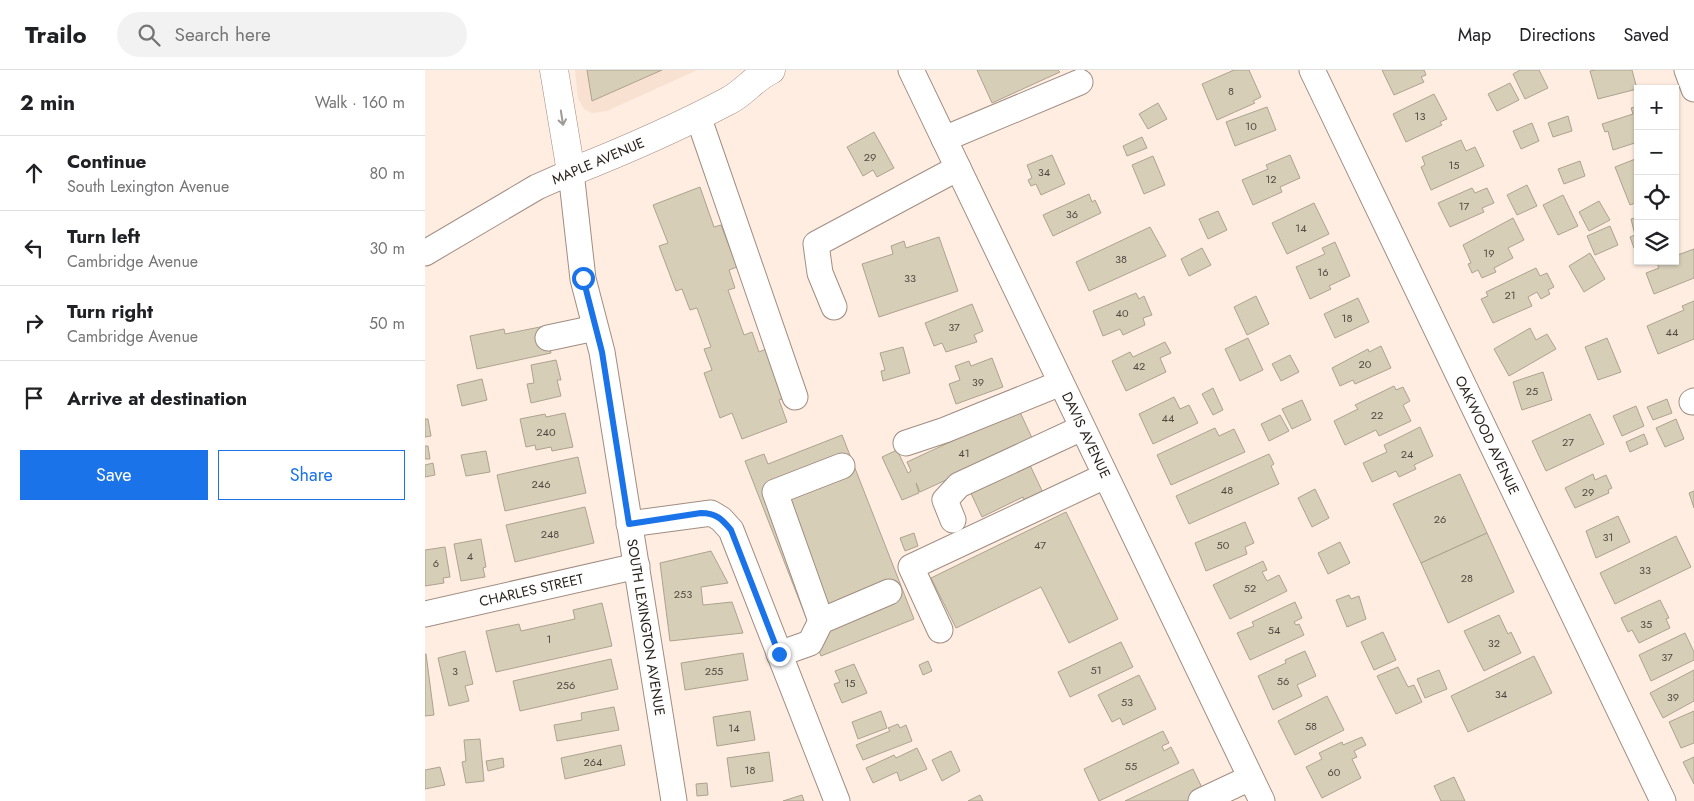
<!DOCTYPE html>
<html lang="en">
<head>
<meta charset="utf-8">
<style>
  :root { --surface:#fff; --page:#f2f2f2; --text:#202124; --muted:#757577; --line:#e0e0e0; --accent:#1a73e8 }
  body { margin:0; font-family:Jost,sans-serif; background:var(--page); color:var(--text) }
  .controls { position:absolute; right:15px; top:15px; display:grid; overflow:hidden; border-radius:0px; box-shadow:0 1px 4px #0004 }
  .controls button { width:45px; height:45px; display:grid; place-items:center; padding:0; border:0; border-bottom:1px solid var(--line); background:var(--surface); color:var(--text); font:25px sans-serif }
  .stop { position:absolute; width:15px; height:15px; margin:-11px; border:4px solid #1a73e8; border-radius:50%; background:#fff }
  .stop.end { background:#1a73e8; border-color:#fff; box-shadow:0 1px 5px #0008 }
  .list { margin:0; padding:0; list-style:none }
  h2 { display:flex; justify-content:space-between; align-items:center; height:65px; margin:0; padding:0 20px; font-size:21px }
  h2 small { font-size:16px; font-weight:400; color:var(--muted) }
  .list li { display:grid; grid-template-columns:32px 1fr auto; gap:15px; align-items:center; box-sizing:border-box; height:75px; padding:0 20px; border-top:1px solid var(--line) }
  .list b { display:block; font-size:19px; white-space:nowrap }
  .list p { margin:0; font-size:16px; white-space:nowrap; color:var(--muted) }
  .list em { font-size:16px; font-style:normal; color:var(--muted) }
  .actions { display:flex; gap:10px; padding:15px 20px }
  .actions a { flex:1; padding:11px 0; border:1px solid var(--accent); border-radius:0px; text-align:center; font-size:18px; color:var(--accent) }
  .actions .main { background:var(--accent); color:#fff }
  .icon { flex:none; width:28px; height:28px; fill:none; stroke:currentColor; stroke-width:2; stroke-linecap:round; stroke-linejoin:round }
  .map { position:relative; flex:none; width:1269px; height:731px; overflow:hidden }
  header { display:flex; align-items:center; gap:30px; box-sizing:border-box; height:70px; padding:0 25px; background:var(--surface); border-bottom:1px solid var(--line) }
  header strong { font-size:24px }
  nav { display:flex; gap:28px; margin-inline-start:auto; font-size:18px }
  .search { width:350px; height:45px; background:var(--page); display:flex; align-items:center; gap:12px; box-sizing:border-box; padding:0 18px; border-radius:28px; color:var(--muted); font-size:19px }
  main { display:flex }
  aside { flex:1; background:var(--surface) }
  .map>svg:first-child { display:block }
  .built { fill:#f8e1d1 }
  .building { fill:#d7ceb8; stroke:#aca38f }
  .lines { fill:none; stroke-linecap:round; stroke-linejoin:round }
  .minor-casing { stroke:#a18d80; stroke-width:27 }
  .major-casing { stroke:#a18d80; stroke-width:29 }
  .minor { stroke:#fff; stroke-width:25 }
  .major { stroke:#fff; stroke-width:28 }
  .oneway { stroke:#9d9a98 }
  .route { stroke:#1a73e8; stroke-width:6 }
  .labels { text-anchor:middle; stroke-width:5; stroke-linejoin:round; paint-order:stroke }
  .number-label { font-size:11px; fill:#524a41 }
  .street-label { font-size:14px; fill:#261e19; stroke:#fefefe }
</style>
</head>
<body>
<header>
<strong>Trailo</strong>
<div class="search"><svg class="icon" aria-label="search" viewBox="0 0 24 24"><circle cx="10" cy="10" r="6"/><path d="M15 15l6 6"/></svg>Search here</div>
<nav><a>Map</a><a>Directions</a><a>Saved</a></nav>
</header>
<main>
<aside>
<h2>2 min<small>Walk · 160 m</small></h2>
<ul class="list">
<li><svg class="icon" aria-label="ahead" viewBox="0 0 24 24"><path d="M12 20V5M6 11l6-6 6 6"/></svg><div><b>Continue</b><p>South Lexington Avenue</p></div><em>80 m</em></li>
<li><svg class="icon" aria-label="left" viewBox="0 0 24 24"><path d="M17 20v-9H6M10 6l-5 5 5 5"/></svg><div><b>Turn left</b><p>Cambridge Avenue</p></div><em>30 m</em></li>
<li><svg class="icon" aria-label="right" viewBox="0 0 24 24"><path d="M7 20v-9h11M14 6l5 5-5 5"/></svg><div><b>Turn right</b><p>Cambridge Avenue</p></div><em>50 m</em></li>
<li><svg class="icon" aria-label="arrive" viewBox="0 0 24 24"><path d="M6 21V4h12l-3 4 3 4H6"/></svg><div><b>Arrive at destination</b></div></li>
</ul>
<div class="actions"><a class="main">Save</a><a>Share</a></div>
</aside>
<div class="map">
<svg width="1269" height="731" viewBox="0 0 1269 731">
  <rect width="100%" height="100%" fill="#ffede2"/>
  <polygon class="built" points="150,0 272,0 182,41 167,43 159,39 153,28"/>
  <g class="building">
    <polygon points="162,0 237,0 167,31"/>
    <polygon points="552,0 633,0 635,2 567,33"/>
    <polygon points="809,0 824,0 836,27 828,31 830,33 792,50 777,14"/>
    <polygon points="957,0 999,0 1001,5 996,7 999,12 969,25"/>
    <polygon points="1095,0 1114,0 1123,18 1100,29 1088,4"/>
    <polygon points="1170,0 1207,0 1212,19 1173,29 1165,1"/>
    <polygon points="1085,13 1094,30 1072,41 1063,24"/>
    <polygon points="1009,24 1022,49 1015,52 1017,55 981,72 968,44"/>
    <polygon points="733,33 742,49 723,59 714,44"/>
    <polygon points="1213,36 1213,72 1188,80 1183,61 1180,62 1177,54 1208,44 1206,38"/>
    <polygon points="842,37 851,60 810,76 801,52"/>
    <polygon points="1143,46 1147,61 1128,67 1123,53"/>
    <polygon points="1107,53 1114,71 1096,79 1088,61"/>
    <polygon points="449,62 469,98 452,107 448,100 438,106 422,77"/>
    <polygon points="717,67 722,78 702,86 698,76"/>
    <polygon points="1036,70 1041,81 1050,77 1059,96 1006,120 996,97 1000,95 997,87"/>
    <polygon points="627,85 640,114 616,125 611,114 606,116 603,110 607,108 602,95"/>
    <polygon points="865,85 875,108 855,117 857,122 828,135 817,110 843,99 841,95"/>
    <polygon points="728,86 740,115 719,124 707,95"/>
    <polygon points="1213,88 1213,132 1205,135 1190,97"/>
    <polygon points="1155,91 1160,106 1139,114 1133,99"/>
    <polygon points="1102,115 1112,136 1092,145 1082,125"/>
    <polygon points="275,117 289,157 296,155 312,197 304,200 310,218 303,220 319,265 327,262 334,282 341,279 359,328 354,330 362,352 317,369 307,343 295,348 279,303 287,300 279,279 286,277 272,238 265,240 257,219 251,221 234,176 243,173 228,135"/>
    <polygon points="1047,118 1050,123 1062,118 1069,133 1057,138 1059,142 1025,157 1013,133"/>
    <polygon points="664,124 667,132 670,130 676,143 628,166 618,145"/>
    <polygon points="1138,125 1153,156 1133,165 1118,135"/>
    <polygon points="1174,131 1185,150 1164,161 1154,142"/>
    <polygon points="889,133 904,164 862,184 847,153"/>
    <polygon points="793,141 802,160 783,169 774,149"/>
    <polygon points="1213,147 1213,177 1209,178 1205,167 1210,165 1206,149"/>
    <polygon points="1088,148 1099,170 1083,178 1088,188 1069,198 1071,202 1057,208 1053,200 1047,203 1043,194 1046,193 1038,175"/>
    <polygon points="1185,156 1193,175 1170,185 1162,166"/>
    <polygon points="725,157 741,186 664,221 651,192"/>
    <polygon points="514,167 533,221 454,247 437,194 468,184 466,176 479,171 481,178"/>
    <polygon points="910,172 925,206 904,216 906,219 885,229 871,197 900,184 897,178"/>
    <polygon points="777,178 786,195 764,206 756,189"/>
    <polygon points="1269,179 1269,208 1229,224 1221,203 1234,198 1232,194 1250,191 1250,186"/>
    <polygon points="1165,183 1180,209 1159,222 1144,196"/>
    <polygon points="1111,198 1115,206 1122,203 1129,217 1123,220 1125,224 1116,229 1112,222 1103,227 1107,236 1068,253 1056,229 1063,226 1061,222"/>
    <polygon points="711,223 714,229 719,226 727,245 718,248 720,255 698,265 695,259 678,266 668,241"/>
    <polygon points="831,226 844,254 822,265 809,237"/>
    <polygon points="933,228 944,252 910,268 899,244"/>
    <polygon points="1269,231 1269,269 1233,284 1222,256 1259,240 1257,236"/>
    <polygon points="547,234 558,261 549,265 552,272 521,282 517,273 509,276 500,253"/>
    <polygon points="120,256 126,283 52,299 45,266 79,259 80,264"/>
    <polygon points="1105,258 1111,270 1122,264 1131,279 1084,306 1069,279"/>
    <polygon points="823,268 838,300 815,311 800,279"/>
    <polygon points="1182,268 1196,302 1173,310 1160,277"/>
    <polygon points="740,272 746,283 735,288 741,302 701,321 687,291 705,282 708,287"/>
    <polygon points="956,276 966,298 930,314 928,310 915,316 907,298 943,279 944,282"/>
    <polygon points="478,277 485,303 458,311 456,301 460,300 455,283"/>
    <polygon points="865,285 874,302 856,311 847,294"/>
    <polygon points="567,288 578,317 531,334 524,314 535,310 530,296 544,291 546,296"/>
    <polygon points="131,290 136,310 132,310 136,326 106,333 102,314 109,313 106,295"/>
    <polygon points="1118,302 1127,330 1097,340 1088,312"/>
    <polygon points="57,309 62,330 37,336 32,315"/>
    <polygon points="969,316 971,320 978,317 985,331 978,335 986,351 954,366 951,360 920,375 909,351 933,339 930,335"/>
    <polygon points="788,318 798,340 788,345 777,324"/>
    <polygon points="749,327 755,339 764,335 773,353 728,374 714,344"/>
    <polygon points="1242,329 1247,343 1228,350 1222,337"/>
    <polygon points="877,330 886,350 867,359 857,339"/>
    <polygon points="1211,336 1219,356 1197,366 1188,346"/>
    <polygon points="594,340 608,370 495,422 491,413 494,423 477,430 457,387 472,380 483,403 486,401 482,392"/>
    <polygon points="140,343 148,377 127,381 126,377 111,380 110,375 101,377 95,349 120,344 121,347"/>
    <polygon points="1165,344 1179,374 1121,401 1107,371"/>
    <polygon points="855,345 864,361 844,371 836,354"/>
    <polygon points="0,349 3,349 6,366 0,367"/>
    <polygon points="1251,349 1259,369 1240,377 1231,358"/>
    <polygon points="995,357 1008,386 989,395 991,399 974,407 971,401 947,412 938,393 962,382 959,375"/>
    <polygon points="790,358 794,366 809,359 820,382 746,415 732,385"/>
    <polygon points="1219,364 1223,374 1205,382 1201,372"/>
    <polygon points="417,365 489,549 396,586 320,391 339,384 343,394"/>
    <polygon points="0,376 3,376 5,389 0,389"/>
    <polygon points="61,381 65,402 41,406 36,385"/>
    <polygon points="844,384 849,394 846,396 854,414 764,454 751,426"/>
    <polygon points="153,387 161,423 80,441 72,405"/>
    <polygon points="603,391 620,427 602,436 598,427 557,447 544,419"/>
    <polygon points="8,393 10,405 0,407 0,395"/>
    <polygon points="1035,404 1062,463 996,493 968,434"/>
    <polygon points="1168,404 1170,410 1181,405 1187,418 1183,420 1184,423 1150,438 1140,418"/>
    <polygon points="890,419 904,448 887,457 873,428"/>
    <polygon points="1269,421 1269,438 1264,423"/>
    <polygon points="160,437 169,473 90,492 81,455"/>
    <polygon points="641,442 693,549 644,573 616,517 531,558 506,508"/>
    <polygon points="1193,446 1205,472 1171,488 1161,461"/>
    <polygon points="820,452 829,473 820,477 822,484 781,501 770,473"/>
    <polygon points="489,463 493,476 480,481 475,468"/>
    <polygon points="1062,463 1089,522 1023,553 996,493"/>
    <polygon points="1251,466 1266,497 1190,534 1175,503"/>
    <polygon points="56,469 61,497 58,498 60,507 36,511 29,474"/>
    <polygon points="915,472 925,493 903,504 893,483"/>
    <polygon points="20,477 25,507 18,508 19,513 0,516 0,480"/>
    <polygon points="286,481 303,513 276,517 278,535 307,532 318,563 245,571 235,493"/>
    <polygon points="838,491 842,500 837,502 842,511 854,505 862,521 805,549 788,515"/>
    <polygon points="924,525 926,529 934,526 941,549 922,557 911,530"/>
    <polygon points="1235,530 1244,548 1241,549 1245,558 1214,573 1207,560 1203,562 1196,548"/>
    <polygon points="870,532 877,548 869,552 871,555 874,554 879,565 825,590 812,563 829,556 827,552"/>
    <polygon points="177,533 187,576 71,602 61,561 94,554 96,561 150,549 148,540"/>
    <polygon points="1074,545 1083,564 1086,562 1096,583 1059,601 1039,561"/>
    <polygon points="958,562 971,590 949,600 936,572"/>
    <polygon points="1260,563 1269,582 1269,590 1226,611 1214,585"/>
    <polygon points="696,572 708,597 645,627 633,602"/>
    <polygon points="40,581 48,614 40,616 44,631 24,636 13,588"/>
    <polygon points="880,581 891,606 872,615 877,626 848,640 833,606 861,593 860,590"/>
    <polygon points="318,583 323,610 260,620 256,593"/>
    <polygon points="1,584 9,645 0,646 0,584"/>
    <polygon points="1109,586 1127,623 1043,662 1026,626"/>
    <polygon points="186,589 193,619 95,641 88,611"/>
    <polygon points="503,591 507,601 498,605 494,595"/>
    <polygon points="429,594 442,623 417,633 409,614 415,612 410,601"/>
    <polygon points="973,597 983,617 989,615 997,632 971,644 952,606"/>
    <polygon points="1014,600 1022,619 1000,628 992,609"/>
    <polygon points="1269,600 1269,631 1238,648 1225,623"/>
    <polygon points="714,605 731,639 698,655 695,648 687,652 673,625"/>
    <polygon points="902,626 919,660 870,685 853,651"/>
    <polygon points="189,637 194,660 132,671 129,655 157,650 156,643"/>
    <polygon points="325,641 330,670 292,676 288,647"/>
    <polygon points="456,641 462,658 433,669 427,652"/>
    <polygon points="1269,641 1269,673 1256,678 1244,652"/>
    <polygon points="473,654 475,658 481,655 487,671 438,690 431,675 465,661 463,658"/>
    <polygon points="738,661 744,673 737,676 739,681 746,677 754,693 674,731 659,699"/>
    <polygon points="937,667 941,675 929,681 932,687 927,689 936,708 897,728 881,697 897,689 894,683 917,672 918,675"/>
    <polygon points="55,669 59,711 41,713 37,692 41,691 39,670"/>
    <polygon points="196,675 200,695 140,709 136,688"/>
    <polygon points="492,678 502,699 475,711 472,702 448,713 441,698 469,685 471,688"/>
    <polygon points="526,681 535,701 517,711 507,690"/>
    <polygon points="344,682 348,711 306,717 302,688"/>
    <polygon points="1269,687 1269,714 1258,692"/>
    <polygon points="78,688 79,697 63,701 61,691"/>
    <polygon points="15,697 20,715 0,719 0,700"/>
    <polygon points="768,699 781,726 771,731 700,731"/>
    <polygon points="1029,707 1040,731 1016,731 1009,716"/>
    <polygon points="282,713 283,725 272,726 271,714"/>
    <polygon points="377,725 379,731 358,731"/>
    <polygon points="555,725 558,731 543,731"/>
  </g>
  <g class="lines">
    <g class="minor-casing">
      <g id="minor">
        <path id="s1" d="M486,0L837,731"/>
        <path id="s2" d="M887,0L1238,731"/>
        <polyline points="1262,0 1269,19"/>
        <polyline points="273,46 370,327"/>
        <polyline points="519,69 655,12"/>
        <path id="s3" d="M0,183L112,117L146,102L158,209L177,282L249,731"/>
        <polyline points="409,237 395,203 391,174 533,98"/>
        <polyline points="123,268 170,258"/>
        <polyline points="1267,332 1269,331"/>
        <polyline points="481,373 520,360 636,313"/>
        <polyline points="528,450 520,430 534,415 657,358"/>
        <polyline points="204,454 286,443 296,449 306,460 412,731"/>
        <path id="s4" d="M0,544L212,496"/>
        <polyline points="396,551 350,422 417,396"/>
        <polyline points="515,560 486,497 680,406"/>
        <polyline points="354,584 385,573 396,551 464,522"/>
        <polyline points="776,731 825,708"/>
      </g>
    </g>
    <g class="major-casing">
      <path id="major" d="M129,0L146,102C199,81 252,58 303,31C319,23 329,8 346,0"/>
    </g>
    <use href="#minor" class="minor"/>
    <use href="#major" class="major"/>
  </g>
  <defs><path id="oneway-shaft" d="M-6 0H5M1.5-3L5.5 0L1.5 3" fill="none" stroke-width="1.6" stroke-linecap="round" stroke-linejoin="round" transform="scale(1.25)"/></defs>
  <use class="oneway" href="#oneway-shaft" transform="translate(137 48) rotate(81)"/>
  <g class="lines">
    <path class="route" d="M158,208L177,282L204,454L276,443C291,443 297,449 306,460L354,584"/>
  </g>
  <g class="labels">
    <g class="number-label">
      <text x="806" y="25">8</text>
      <text x="995" y="50">13</text>
      <text x="826" y="60">10</text>
      <text x="445" y="91">29</text>
      <text x="1029" y="99">15</text>
      <text x="619" y="106">34</text>
      <text x="846" y="113">12</text>
      <text x="1039" y="140">17</text>
      <text x="647" y="148">36</text>
      <text x="876" y="162">14</text>
      <text x="1064" y="187">19</text>
      <text x="696" y="193">38</text>
      <text x="898" y="206">16</text>
      <text x="485" y="212">33</text>
      <text x="1085" y="229">21</text>
      <text x="697" y="247">40</text>
      <text x="922" y="252">18</text>
      <text x="529" y="261">37</text>
      <text x="1247" y="266">44</text>
      <text x="940" y="298">20</text>
      <text x="714" y="300">42</text>
      <text x="553" y="316">39</text>
      <text x="1107" y="325">25</text>
      <text x="952" y="349">22</text>
      <text x="743" y="352">44</text>
      <text x="121" y="366">240</text>
      <text x="1143" y="376">27</text>
      <text x="539" y="387">41</text>
      <text x="982" y="388">24</text>
      <text x="116" y="418">246</text>
      <text x="802" y="424">48</text>
      <text x="1163" y="426">29</text>
      <text x="1015" y="453">26</text>
      <text x="125" y="468">248</text>
      <text x="1183" y="471">31</text>
      <text x="615" y="479">47</text>
      <text x="798" y="479">50</text>
      <text x="45" y="490">4</text>
      <text x="11" y="497">6</text>
      <text x="1220" y="504">33</text>
      <text x="1042" y="512">28</text>
      <text x="825" y="522">52</text>
      <text x="258" y="528">253</text>
      <text x="1221" y="558">35</text>
      <text x="849" y="564">54</text>
      <text x="124" y="573">1</text>
      <text x="1069" y="577">32</text>
      <text x="1242" y="591">37</text>
      <text x="671" y="604">51</text>
      <text x="30" y="605">3</text>
      <text x="289" y="605">255</text>
      <text x="858" y="615">56</text>
      <text x="425" y="617">15</text>
      <text x="141" y="619">256</text>
      <text x="1076" y="628">34</text>
      <text x="1248" y="631">39</text>
      <text x="702" y="636">53</text>
      <text x="886" y="660">58</text>
      <text x="309" y="662">14</text>
      <text x="168" y="696">264</text>
      <text x="706" y="700">55</text>
      <text x="325" y="704">18</text>
      <text x="909" y="706">60</text>
    </g>
    <g class="street-label">
      <text transform="translate(173 91) rotate(-23)" y="5">MAPLE AVENUE</text>
      <text dy="5" stroke="none"><textPath href="#s1" startOffset="405">DAVIS AVENUE</textPath></text>
      <text dy="5" stroke="none"><textPath href="#s2" startOffset="405">OAKWOOD AVENUE</textPath></text>
      <text dy="5" stroke="none"><textPath href="#s4" startOffset="109">CHARLES STREET</textPath></text>
      <text dy="5" stroke="none"><textPath href="#s3" startOffset="629">SOUTH LEXINGTON AVENUE</textPath></text>
    </g>
  </g>
</svg>
<div class="controls">
<button>+</button>
<button>−</button>
<button><svg class="icon" aria-label="locate" viewBox="0 0 24 24"><circle cx="12" cy="12" r="6"/><path d="M12 2v4M12 18v4M2 12h4M18 12h4"/></svg></button>
<button><svg class="icon" aria-label="layers" viewBox="0 0 24 24"><path d="M12 4l9 5-9 5-9-5zM3 14l9 5 9-5"/></svg></button>
</div>
<div class="stop" style="left:158px;top:208px"></div>
<div class="stop end" style="left:354px;top:584px"></div>
</div>
</main>
</body>
</html>
